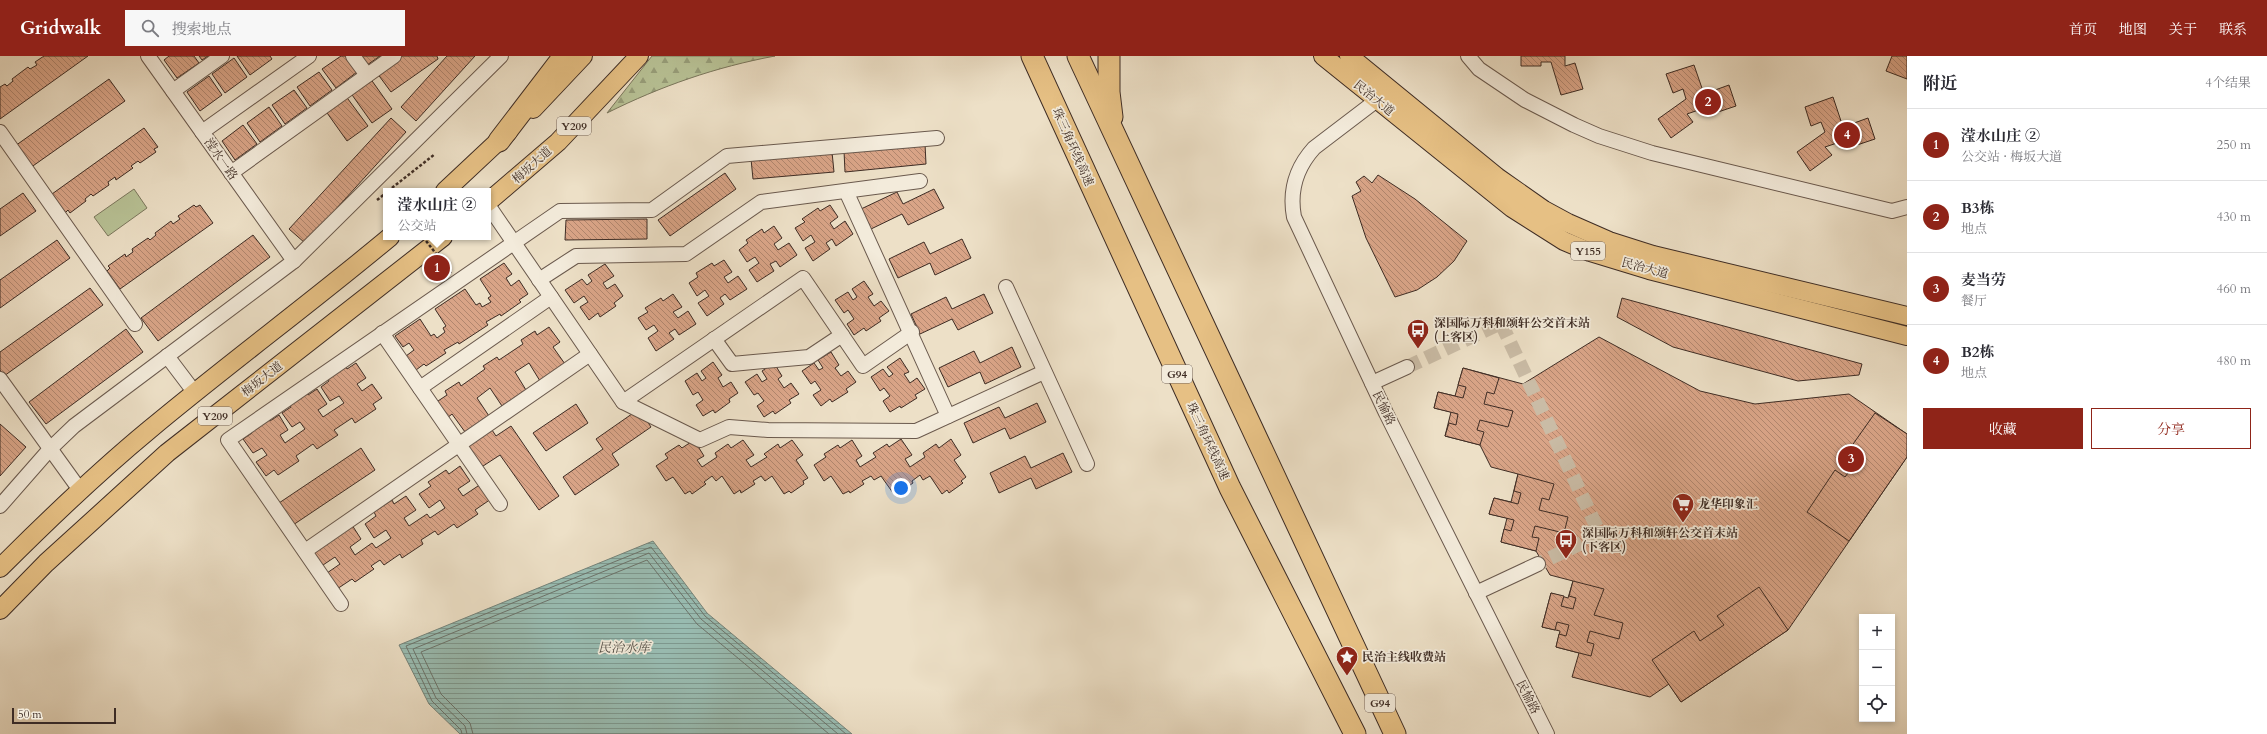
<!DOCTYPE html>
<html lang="zh">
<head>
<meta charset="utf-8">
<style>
  :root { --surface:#fff; --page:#f7f7f7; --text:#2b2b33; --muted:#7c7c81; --line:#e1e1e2; --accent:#8f2418 }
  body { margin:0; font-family:Cardo,"Noto Serif SC",serif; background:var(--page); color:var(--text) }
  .controls { position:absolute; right:12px; bottom:12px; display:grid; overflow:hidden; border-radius:0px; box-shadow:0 2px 6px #0003 }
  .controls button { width:36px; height:36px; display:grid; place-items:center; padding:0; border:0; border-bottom:1px solid var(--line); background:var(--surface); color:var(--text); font:20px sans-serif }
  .scale { position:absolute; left:12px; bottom:10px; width:104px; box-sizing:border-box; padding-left:4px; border:2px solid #3e2c24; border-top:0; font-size:11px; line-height:14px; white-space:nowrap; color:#3e2c24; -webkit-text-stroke:3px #f3ebdb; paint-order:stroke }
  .you { position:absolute; left:901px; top:432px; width:14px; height:14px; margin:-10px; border:3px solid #fff; border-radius:50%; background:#1a73e8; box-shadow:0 0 0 6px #1a73e833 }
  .badge { display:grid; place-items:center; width:26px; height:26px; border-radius:50%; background:var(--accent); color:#fff; font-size:13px; font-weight:700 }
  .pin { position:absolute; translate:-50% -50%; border:2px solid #fff; box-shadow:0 1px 4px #0006 }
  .popup { position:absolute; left:383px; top:132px; width:108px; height:52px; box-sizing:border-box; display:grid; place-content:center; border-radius:0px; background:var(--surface); filter:drop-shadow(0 1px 3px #0005); font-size:13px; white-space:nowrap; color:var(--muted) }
  .popup b { font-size:15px; color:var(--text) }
  .popup::after { content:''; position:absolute; left:50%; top:100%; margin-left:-8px; border:8px solid transparent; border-top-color:var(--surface) }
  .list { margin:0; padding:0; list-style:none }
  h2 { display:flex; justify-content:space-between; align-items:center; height:52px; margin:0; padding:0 16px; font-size:17px }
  h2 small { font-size:13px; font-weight:400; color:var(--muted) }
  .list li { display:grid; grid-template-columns:26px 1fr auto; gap:12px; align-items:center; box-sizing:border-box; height:72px; padding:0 16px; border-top:1px solid var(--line) }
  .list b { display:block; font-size:15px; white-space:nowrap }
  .list p { margin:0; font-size:13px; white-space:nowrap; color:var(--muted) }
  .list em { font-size:13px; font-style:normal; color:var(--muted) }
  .actions { display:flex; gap:8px; padding:12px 16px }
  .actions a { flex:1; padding:9px 0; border:1px solid var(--accent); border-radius:0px; text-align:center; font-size:14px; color:var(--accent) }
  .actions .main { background:var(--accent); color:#fff }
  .icon { flex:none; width:22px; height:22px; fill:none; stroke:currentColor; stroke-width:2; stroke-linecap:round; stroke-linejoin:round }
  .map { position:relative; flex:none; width:1907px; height:678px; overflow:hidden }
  header { display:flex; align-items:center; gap:24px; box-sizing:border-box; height:56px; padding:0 20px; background:var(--accent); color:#fff }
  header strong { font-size:19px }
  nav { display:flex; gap:22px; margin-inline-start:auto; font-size:14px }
  .search { width:280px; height:36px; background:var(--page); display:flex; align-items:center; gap:10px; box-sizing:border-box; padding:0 14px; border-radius:0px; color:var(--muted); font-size:15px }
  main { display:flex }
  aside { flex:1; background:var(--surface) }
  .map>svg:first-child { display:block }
  .forest { fill:url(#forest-firs); stroke:#7b775d }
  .garden { fill:#b8c296; stroke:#7b775d }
  .water { fill:url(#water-rules); stroke:#75837a }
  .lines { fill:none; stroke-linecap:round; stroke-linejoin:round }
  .shore { stroke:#6c746c; stroke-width:1 }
  .building { fill:url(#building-back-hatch); stroke:#3e2c24 }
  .minor-tunnel { stroke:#cabca6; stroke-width:14; stroke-dasharray:14 7; stroke-linecap:butt }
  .minor-casing { stroke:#6a594d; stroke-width:16 }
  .major-casing { stroke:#3e2c24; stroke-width:20 }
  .highway-casing { stroke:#3e2c24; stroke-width:23 }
  .path { stroke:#3e2c24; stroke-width:2.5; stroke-dasharray:3 2; stroke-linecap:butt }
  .minor { stroke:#f3ebdb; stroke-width:14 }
  .major { stroke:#e6c084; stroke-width:18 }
  .highway { stroke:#e6c084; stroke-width:21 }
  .path-bridge { stroke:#3e2c24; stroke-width:2.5; stroke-dasharray:3 2; stroke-linecap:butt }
  .labels { text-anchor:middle; stroke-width:3.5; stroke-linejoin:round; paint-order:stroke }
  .shield { fill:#f3ebdb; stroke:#74655b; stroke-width:1 }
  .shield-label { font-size:11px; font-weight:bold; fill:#3e2c24 }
  .street-label { font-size:12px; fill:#3e2c24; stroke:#f3ebdb }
  .poi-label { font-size:12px; font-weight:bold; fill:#3e2c24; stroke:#f3ebdb; text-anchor:start }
  .water-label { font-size:13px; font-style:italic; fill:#555048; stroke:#f3ebdb }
</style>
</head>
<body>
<header>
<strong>Gridwalk</strong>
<div class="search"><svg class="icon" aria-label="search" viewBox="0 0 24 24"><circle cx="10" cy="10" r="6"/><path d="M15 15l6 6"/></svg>搜索地点</div>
<nav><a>首页</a><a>地图</a><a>关于</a><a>联系</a></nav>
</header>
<main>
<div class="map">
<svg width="1907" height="678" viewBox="0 0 1907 678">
  <defs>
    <pattern id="forest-firs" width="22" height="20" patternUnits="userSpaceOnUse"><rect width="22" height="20" fill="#b8c296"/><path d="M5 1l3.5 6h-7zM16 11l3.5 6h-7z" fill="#979e7a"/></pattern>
    <pattern id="water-rules" width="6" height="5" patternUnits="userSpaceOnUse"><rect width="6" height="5" fill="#99bdb3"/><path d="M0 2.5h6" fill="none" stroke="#7e9a91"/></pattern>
    <pattern id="building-back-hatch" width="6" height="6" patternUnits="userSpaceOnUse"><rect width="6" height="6" fill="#d9a487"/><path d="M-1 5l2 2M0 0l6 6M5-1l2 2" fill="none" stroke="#b1866e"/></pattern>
  </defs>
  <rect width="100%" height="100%" fill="#ede0c7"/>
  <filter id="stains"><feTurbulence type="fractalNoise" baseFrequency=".005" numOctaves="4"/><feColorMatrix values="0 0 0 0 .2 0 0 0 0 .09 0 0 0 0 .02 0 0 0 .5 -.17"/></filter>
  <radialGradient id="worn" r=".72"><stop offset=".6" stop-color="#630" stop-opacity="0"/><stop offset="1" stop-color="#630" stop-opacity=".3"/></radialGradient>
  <path class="forest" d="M652,0H775C716,11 661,30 607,57Z"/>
  <polygon class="garden" points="134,133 147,152 108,180 94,161"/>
  <polygon class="water" points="653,485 707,557 852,678 460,678 429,648 399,589"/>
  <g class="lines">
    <g class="shore">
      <polyline points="462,678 461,674 432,645 406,590 651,491 705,560 846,678"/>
      <polyline points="467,678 465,670 436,642 413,593 649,497 701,563 838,678"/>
      <polyline points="473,678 470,667 441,638 421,596 647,504 697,568 829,678"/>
    </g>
  </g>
  <g class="building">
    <polygon points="44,0 88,0 0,63 0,31 5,28 7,30 13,25 12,23 28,11 30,13 37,9 35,6"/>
    <polygon points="169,0 194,0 199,7 177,22 164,4"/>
    <polygon points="199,0 208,0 202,4"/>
    <polygon points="237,0 270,0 272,3 250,19"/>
    <polygon points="341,0 346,0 357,16 336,32 322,13"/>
    <polygon points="361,0 380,0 367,9"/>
    <polygon points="401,0 437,0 438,3 391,36 377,17"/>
    <polygon points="447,0 475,0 416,65 401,51"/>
    <polygon points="1521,0 1565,0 1565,10 1575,7 1583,33 1561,39 1551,6 1541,6 1541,10 1521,10"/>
    <polygon points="1892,0 1907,0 1907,23 1886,15"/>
    <polygon points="234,2 247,21 225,37 212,18"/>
    <polygon points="1694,9 1704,38 1729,29 1736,50 1712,58 1710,50 1687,58 1693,66 1671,82 1658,63 1686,43 1683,33 1673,37 1666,18"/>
    <polygon points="319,16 332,34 310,50 297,31"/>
    <polygon points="209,20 222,39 200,55 187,36"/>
    <polygon points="370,22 392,53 372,67 350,36"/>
    <polygon points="109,23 125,45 30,112 15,90"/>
    <polygon points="294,34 307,52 285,68 272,49"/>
    <polygon points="345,39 368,70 347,85 325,54"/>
    <polygon points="1833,41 1843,71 1868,62 1875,83 1851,91 1849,83 1825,91 1832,99 1810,115 1797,96 1825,76 1821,66 1811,70 1805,51"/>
    <polygon points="269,51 282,70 260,86 247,67"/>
    <polygon points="391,62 406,76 305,187 289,173"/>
    <polygon points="243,69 257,88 235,104 222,85"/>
    <polygon points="144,72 158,91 154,93 156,96 140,107 138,105 131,110 133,112 116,124 115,121 108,126 109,129 93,140 91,138 85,143 86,145 70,157 68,154 65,157 52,138"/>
    <polygon points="925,88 926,108 845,116 844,95"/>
    <polygon points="832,96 834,116 753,123 751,103"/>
    <polygon points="725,117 736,133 670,180 658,164"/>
    <polygon points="1378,119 1415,143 1467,185 1454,205 1437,221 1417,234 1395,241 1366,182 1352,140 1361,135 1356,126 1364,120 1372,127"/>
    <polygon points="934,133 944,152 908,169 902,158 871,173 861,153 897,136 903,148"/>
    <polygon points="23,137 36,155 0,180 0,153"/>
    <polygon points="194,149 196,151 200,149 213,167 120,233 107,215 110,212 108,210 125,198 126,201 133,196 132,193 148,182 150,184 156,179 155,177 171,165 173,168 180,163 178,160"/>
    <polygon points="830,149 838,161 830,167 834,173 845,165 853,178 836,190 832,183 826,187 830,193 813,205 805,192 815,186 811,179 803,185 795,172 805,166 802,163 818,152 820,155"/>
    <polygon points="647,163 647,183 565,184 566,164"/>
    <polygon points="774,170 782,182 774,188 778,194 789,187 797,199 780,211 776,205 770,208 774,215 757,226 749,214 759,207 755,201 747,206 739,194 748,187 746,184 762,173 764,177"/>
    <polygon points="253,179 270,201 158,285 141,262"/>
    <polygon points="962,183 971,202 935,219 930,207 898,222 889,203 924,186 930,198"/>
    <polygon points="57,184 70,202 0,252 0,224"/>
    <polygon points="724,204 732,216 724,221 728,227 738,220 747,233 730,244 725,238 720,242 724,248 707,260 698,247 709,240 705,234 697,240 689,227 698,221 696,217 712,207 714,210"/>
    <polygon points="504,207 512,218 506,222 511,230 519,224 528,238 519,244 521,246 501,260 500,258 486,266 488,269 459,288 458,286 444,294 446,297 426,310 424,308 416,314 406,300 414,294 409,287 403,291 395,280 420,263 431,280 434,278 437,282 445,276 443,272 446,270 435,253 465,233 476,249 480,247 482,251 491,246 488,242 491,240 480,223"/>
    <polygon points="605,208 614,220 603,227 607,233 615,228 623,240 614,247 616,250 600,261 598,257 589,264 580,251 588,246 584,240 574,247 565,234 582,223 587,229 592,225 588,219"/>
    <polygon points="864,225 873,238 868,241 874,250 881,245 889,255 879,262 881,265 866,275 864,272 854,279 847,268 854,263 848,254 844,257 835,244 848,236 853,244 857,241 852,233"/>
    <polygon points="90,232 103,249 4,320 0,314 0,296"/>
    <polygon points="673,238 682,251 673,256 678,262 688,255 696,268 679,279 675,273 669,277 674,283 656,295 648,282 658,275 654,269 646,274 638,262 648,256 645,252 661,242 663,245"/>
    <polygon points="984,238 993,257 958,274 952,263 920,278 911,258 946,241 952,253"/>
    <polygon points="1622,242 1862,308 1859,319 1798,325 1673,291 1617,261"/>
    <polygon points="549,271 560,286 553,291 565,308 540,325 529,307 515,316 526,334 502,350 490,332 477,342 489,360 483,363 485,366 471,375 470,372 465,376 452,358 446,363 435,347 447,339 445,335 459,326 461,330 485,313 483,310 497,301 499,304 523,288 521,284 535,275 537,279"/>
    <polygon points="126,273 143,296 46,368 29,346"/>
    <polygon points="1599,281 1700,335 1755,348 1849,338 1907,378 1907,401 1788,574 1681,646 1669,628 1650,641 1572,621 1579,597 1556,591 1560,575 1542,571 1551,537 1568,542 1573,525 1550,519 1536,495 1501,486 1507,462 1489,458 1494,442 1511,446 1518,418 1491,411 1480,389 1445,380 1451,356 1434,352 1438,336 1455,340 1463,312 1523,328"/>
    <polygon points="1012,291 1021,311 985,328 980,316 948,331 939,312 974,295 980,307"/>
    <polygon points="831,296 839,309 835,312 841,320 848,315 856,326 846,333 848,336 832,346 830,343 821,350 813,339 821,334 815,325 811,328 802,315 814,307 819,314 823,312 818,304"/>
    <polygon points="900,302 909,316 904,318 910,327 917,322 925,333 915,339 917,342 901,352 900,350 890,356 883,345 890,340 884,332 880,335 871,321 883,313 889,321 893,318 887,311"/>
    <polygon points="713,306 722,319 718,322 723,331 731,326 738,337 729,343 730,346 715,357 713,354 703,360 696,349 703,344 698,336 693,339 685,325 697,317 702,325 706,322 701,315"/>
    <polygon points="356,307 366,322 357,328 362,335 372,328 382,342 373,348 376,353 355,367 352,362 334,374 338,379 317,393 313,388 296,400 299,405 278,419 274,414 266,420 256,406 267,399 262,392 253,397 243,383 252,377 250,373 267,361 270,365 279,359 288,374 280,379 285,387 305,373 300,366 292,371 282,357 291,351 288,347 306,335 308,339 317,333 327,348 318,354 323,361 344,347 339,340 330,345 321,331 329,325 327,321 345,309 347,313"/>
    <polygon points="774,307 782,320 778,323 784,332 791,327 799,338 789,344 791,347 775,358 773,355 764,361 757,350 764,345 758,337 754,339 745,326 757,318 762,326 767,323 762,315"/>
    <polygon points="1463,312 1499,322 1494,338 1487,336 1484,348 1513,355 1508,371 1480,364 1477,374 1484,376 1480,389 1445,380 1449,367 1456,369 1458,358 1434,352 1438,336 1463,342 1466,331 1458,329"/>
    <polygon points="1037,347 1046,366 1010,383 1005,372 973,387 964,367 999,351 1005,362"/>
    <polygon points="576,348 588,367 546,395 533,377"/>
    <polygon points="639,353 651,371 612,398 619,409 575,439 563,421 603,393 596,383"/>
    <polygon points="1875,357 1907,378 1907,401 1849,485 1807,456 1835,414 1845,421 1857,405 1846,398"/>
    <polygon points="0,368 26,391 0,420"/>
    <polygon points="511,370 559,440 539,454 500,399 480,412 466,392 492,374 496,380"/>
    <polygon points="901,383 912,399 905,403 910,411 925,401 923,397 936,388 939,392 951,383 961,399 954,404 966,421 961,425 963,427 949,437 947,434 942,438 930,420 923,424 920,419 912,425 913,427 900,436 898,434 893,437 881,420 874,424 871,420 862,425 864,428 850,437 849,435 843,438 831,420 824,425 814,409 826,401 824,398 838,389 840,392 852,384 862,400 856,404 860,411 876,401 873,397 887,388 889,391"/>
    <polygon points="694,384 704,400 697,404 702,411 717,401 715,397 728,388 731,392 743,384 754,399 746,404 751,411 767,401 764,398 778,388 780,392 792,384 803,399 796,404 808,422 803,425 804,428 791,437 789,435 784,438 772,420 765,425 761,420 753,425 755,428 741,437 740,434 734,438 722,420 716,425 712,420 704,426 706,428 692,438 690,435 685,438 673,421 666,425 656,410 668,402 665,398 679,389 682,392"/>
    <polygon points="361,392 375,414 293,469 279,447"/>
    <polygon points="1063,397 1072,416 1036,433 1031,422 999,437 990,417 1025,400 1031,412"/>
    <polygon points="460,410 470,425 458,433 463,440 481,428 491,443 475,454 478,458 457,472 454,468 438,479 435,475 421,484 423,488 402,502 400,498 384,509 380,504 371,510 374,513 355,526 352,523 337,533 327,517 340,508 335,501 320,511 310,497 352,469 361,483 350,491 355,499 372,487 376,492 391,482 386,474 374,482 365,468 376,460 374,456 392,444 394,448 406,440 416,454 404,462 409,470 427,458 430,462 445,452 440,444 429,452 419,438 431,430 428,426 446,414 449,418"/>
    <polygon points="1518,418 1554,428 1549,444 1542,442 1539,454 1568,461 1564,477 1535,470 1532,481 1539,482 1536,495 1501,486 1504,473 1511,475 1514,464 1489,458 1494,442 1518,448 1521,437 1514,435"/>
    <polygon points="1573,525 1604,533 1594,559 1623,567 1619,583 1590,575 1587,586 1594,588 1591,600 1556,591 1559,578 1566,580 1569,569 1557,566 1555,574 1542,571 1551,537 1564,540 1561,550 1573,553 1576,542 1569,540"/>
    <polygon points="1759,531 1788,574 1681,646 1652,604 1694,575 1700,585 1724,569 1717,560"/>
  </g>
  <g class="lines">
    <polyline class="minor-tunnel" points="1407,311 1501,267 1600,478 1538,508"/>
    <g class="minor-casing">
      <g id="minor">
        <polyline points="148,0 294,205"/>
        <polyline points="353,0 367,19"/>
        <polyline points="1468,0 1479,13 1525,44 1574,69 1599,80 1652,97 1892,155 1907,151"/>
        <polyline points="173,35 222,0"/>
        <path d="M1377,44L1314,92C1296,112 1289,134 1294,161L1386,357L1547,678"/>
        <polyline points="0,76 135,268"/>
        <polyline points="202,76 309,0"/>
        <polyline points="231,117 394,0"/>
        <polyline points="846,135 948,360"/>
        <polyline points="488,149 623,346 700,384 729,371 768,374 916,375 1044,316"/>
        <polyline points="539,224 576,200 686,198 761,146 920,125"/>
        <polyline points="1006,231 1087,408"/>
        <polyline points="382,277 500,448"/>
        <polyline points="714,283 732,308 809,301 842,279"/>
        <polyline points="167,300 195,337"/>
        <polyline points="0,323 80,434"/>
        <polyline points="1372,327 1407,311"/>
        <polyline points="420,332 551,241"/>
        <polyline points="623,346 803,222 863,310 912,276"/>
        <polyline points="0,450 50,393 74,370 294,205 501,0"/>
        <polyline points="305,495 590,298"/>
        <polyline points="1476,537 1538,508"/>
        <polyline points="341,548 228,384 560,155 652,154 727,100 937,82"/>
      </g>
    </g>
    <g class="major-casing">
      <g id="major">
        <polyline points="1323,0 1512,152 1564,185 1590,196 1649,214 1907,280"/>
        <polyline points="1349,0 1497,121 1544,154 1568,167 1609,185 1653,199 1907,260"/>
        <polyline points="533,53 583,0"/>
        <polyline points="445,135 508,76"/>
        <polyline points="488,146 558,86 639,0"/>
        <path d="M0,512C48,464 97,417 149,374C228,308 311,247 390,181"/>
        <polyline points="0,554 46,507 167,397 443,181"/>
      </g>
    </g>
    <g class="highway-casing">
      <g id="highway">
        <polyline points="1032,0 1230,432 1355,678"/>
        <polyline points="1078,0 1395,678"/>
        <polyline points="1109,0 1109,36 1112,61"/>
        <polyline points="499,85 564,0"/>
      </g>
    </g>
    <g class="path">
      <polyline points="388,135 435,98"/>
      <polyline points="377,144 386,137"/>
    </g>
    <use href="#minor" class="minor"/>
    <use href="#major" class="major"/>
    <use href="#highway" class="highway"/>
    <polyline class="path-bridge" points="423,181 451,217"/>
  </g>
  <defs>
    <g id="bus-pin" transform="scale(1.15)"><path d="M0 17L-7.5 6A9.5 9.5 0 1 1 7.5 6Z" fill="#8f2418" stroke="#f3ebdb"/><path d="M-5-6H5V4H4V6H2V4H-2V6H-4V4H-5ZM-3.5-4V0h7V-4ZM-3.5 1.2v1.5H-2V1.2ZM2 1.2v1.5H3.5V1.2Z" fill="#fff"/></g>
    <g id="supermarket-pin" transform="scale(1.15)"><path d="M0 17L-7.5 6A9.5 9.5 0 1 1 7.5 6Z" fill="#8f2418" stroke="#f3ebdb"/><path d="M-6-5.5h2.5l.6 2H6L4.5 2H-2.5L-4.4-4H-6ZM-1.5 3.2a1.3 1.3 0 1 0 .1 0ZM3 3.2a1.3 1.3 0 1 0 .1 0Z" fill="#fff"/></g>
    <g id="sight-pin" transform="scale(1.15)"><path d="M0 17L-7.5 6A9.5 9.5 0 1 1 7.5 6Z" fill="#8f2418" stroke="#f3ebdb"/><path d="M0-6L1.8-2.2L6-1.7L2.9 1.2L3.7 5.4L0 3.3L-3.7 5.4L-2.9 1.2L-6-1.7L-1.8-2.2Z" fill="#fff"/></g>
  </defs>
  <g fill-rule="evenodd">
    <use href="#bus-pin" x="1418" y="274"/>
    <use href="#supermarket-pin" x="1683" y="448"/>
    <use href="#bus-pin" x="1566" y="484"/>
    <use href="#sight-pin" x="1347" y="601"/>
  </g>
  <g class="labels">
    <g class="shield">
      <rect x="557" y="61" width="34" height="18" rx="3"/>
      <rect x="1571" y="186" width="34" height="18" rx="3"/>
      <rect x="1162" y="309" width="30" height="18" rx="3"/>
      <rect x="198" y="351" width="34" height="18" rx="3"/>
      <rect x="1365" y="638" width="30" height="18" rx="3"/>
    </g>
    <g class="shield-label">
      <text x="574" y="74">Y209</text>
      <text x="1588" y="199">Y155</text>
      <text x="1177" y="322">G94</text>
      <text x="215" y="364">Y209</text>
      <text x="1380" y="651">G94</text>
    </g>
    <g class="street-label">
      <text transform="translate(1374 42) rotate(39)" y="4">民治大道</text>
      <text transform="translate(1073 91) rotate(66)" y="4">珠三角环线高速</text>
      <text transform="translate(221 103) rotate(55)" y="4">滢水一路</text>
      <text transform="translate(532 109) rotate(-42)" y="4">梅坂大道</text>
      <text transform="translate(1645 212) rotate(15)" y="4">民治大道</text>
      <text transform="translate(262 323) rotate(-38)" y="4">梅坂大道</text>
      <text transform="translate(1384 352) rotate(64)" y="4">民愉路</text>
      <text transform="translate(1208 385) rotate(65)" y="4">珠三角环线高速</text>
      <text transform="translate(1528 641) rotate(63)" y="4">民愉路</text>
    </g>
    <g class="poi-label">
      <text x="1434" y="271">深国际万科和颂轩公交首末站<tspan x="1434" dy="14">(上客区)</tspan></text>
      <text x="1698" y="452">龙华印象汇</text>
      <text x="1582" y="481">深国际万科和颂轩公交首末站<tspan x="1582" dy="14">(下客区)</tspan></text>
      <text x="1362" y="605">民治主线收费站</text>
    </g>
    <g class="water-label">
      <text x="624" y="596">民治水库</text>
    </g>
  </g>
  <rect width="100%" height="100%" filter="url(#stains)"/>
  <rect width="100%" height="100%" fill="url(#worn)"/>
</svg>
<div class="controls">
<button>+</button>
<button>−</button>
<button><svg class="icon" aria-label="locate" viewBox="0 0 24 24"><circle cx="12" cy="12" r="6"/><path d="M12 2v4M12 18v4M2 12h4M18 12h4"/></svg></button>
</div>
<div class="scale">50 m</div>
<div class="you"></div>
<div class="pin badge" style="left:437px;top:212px">1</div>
<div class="popup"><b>滢水山庄 ②</b>公交站</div>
<div class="pin badge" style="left:1708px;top:46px">2</div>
<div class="pin badge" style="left:1851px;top:403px">3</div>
<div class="pin badge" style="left:1847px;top:79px">4</div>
</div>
<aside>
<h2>附近<small>4个结果</small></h2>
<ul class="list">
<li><span class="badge">1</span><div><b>滢水山庄 ②</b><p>公交站 · 梅坂大道</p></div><em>250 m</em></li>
<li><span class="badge">2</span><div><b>B3栋</b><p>地点</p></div><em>430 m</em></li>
<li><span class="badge">3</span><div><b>麦当劳</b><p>餐厅</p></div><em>460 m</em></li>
<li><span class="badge">4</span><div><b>B2栋</b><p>地点</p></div><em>480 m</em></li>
</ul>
<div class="actions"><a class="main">收藏</a><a>分享</a></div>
</aside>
</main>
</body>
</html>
